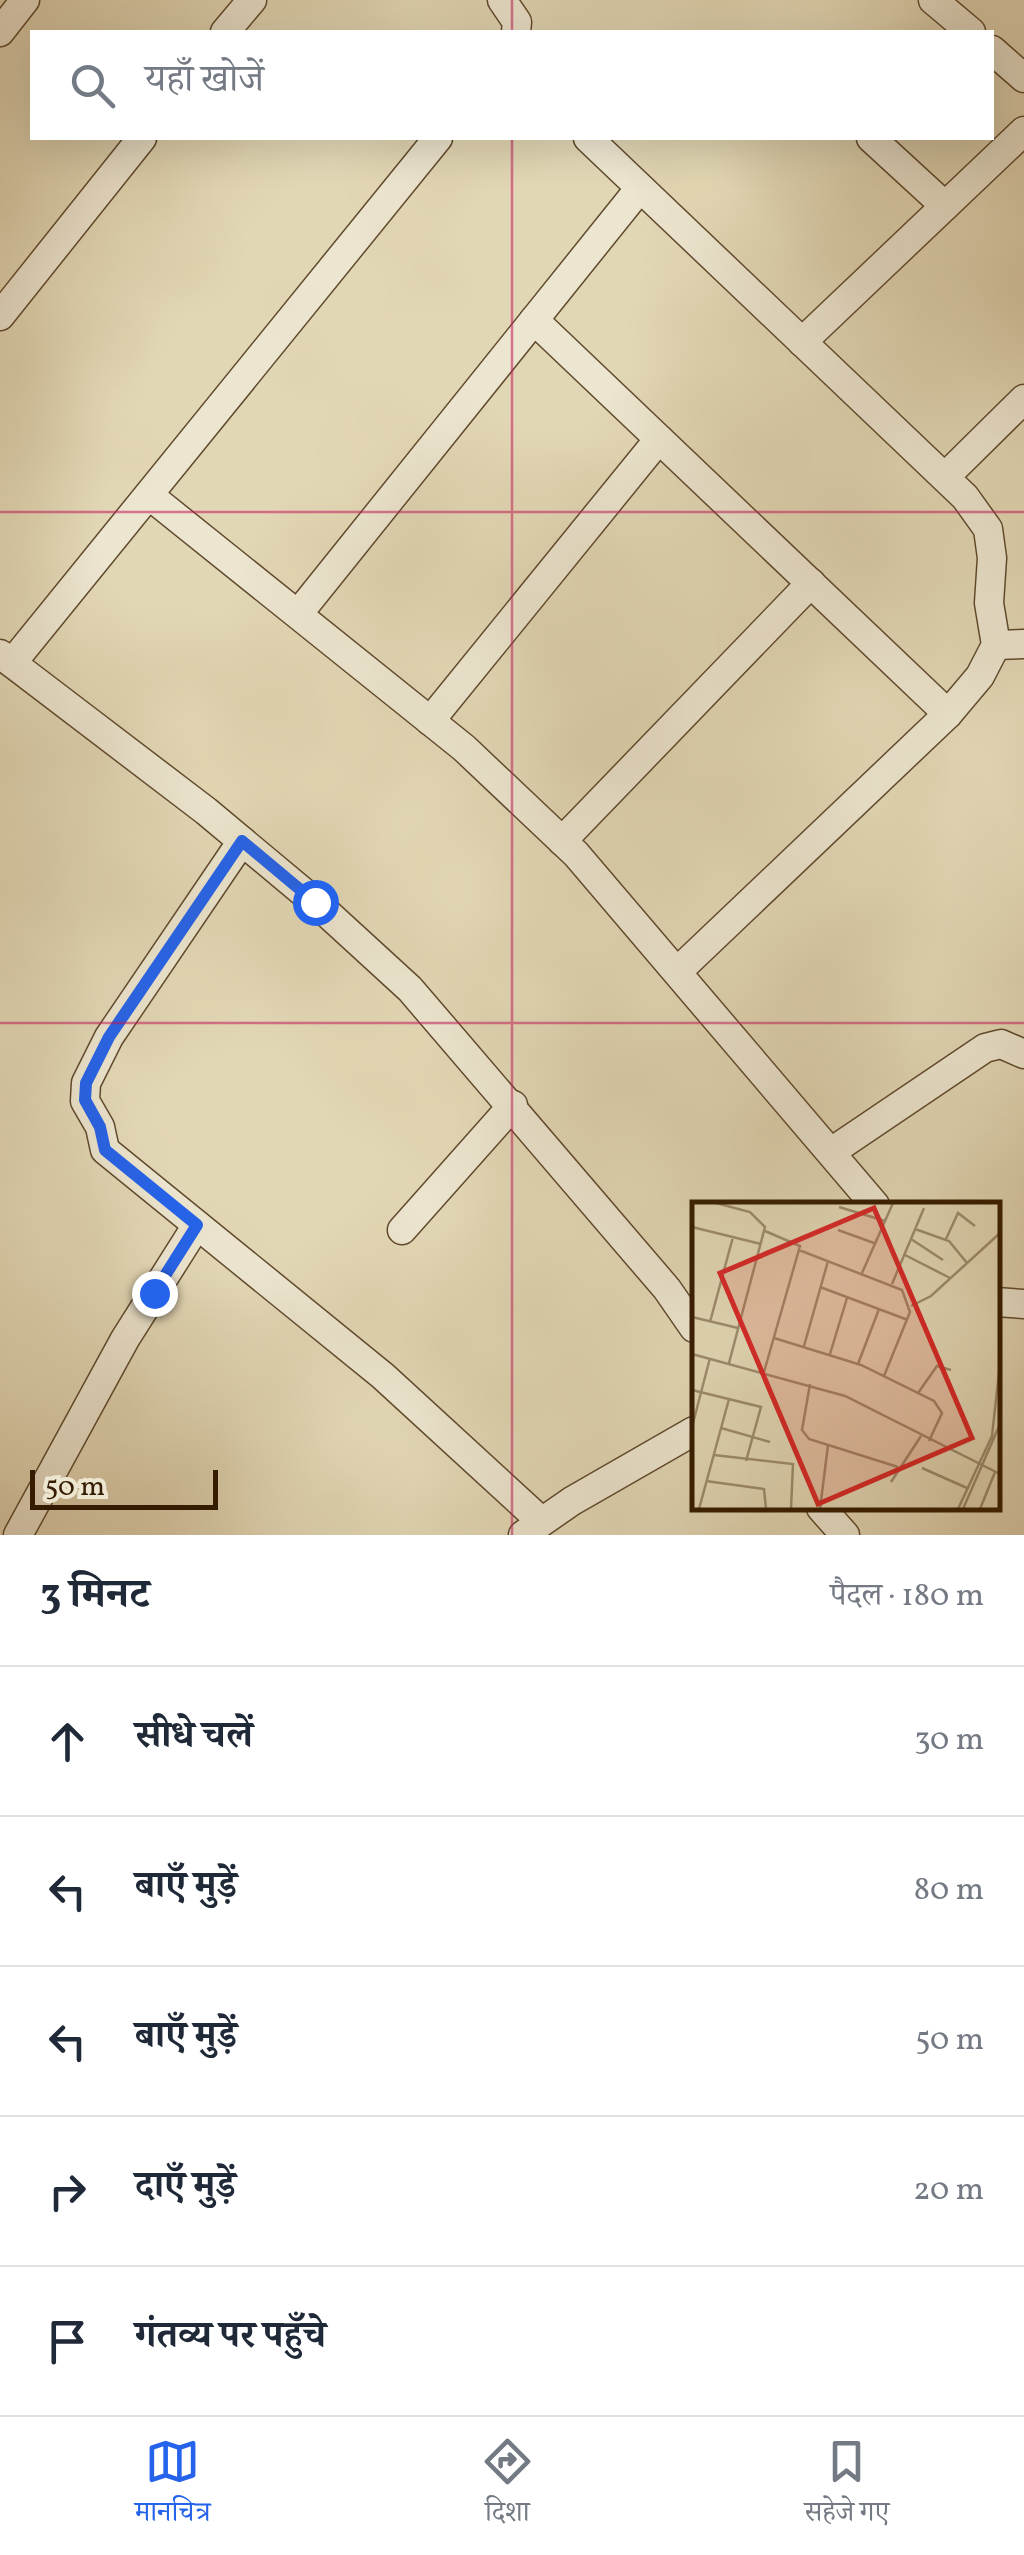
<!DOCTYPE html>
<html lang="hi">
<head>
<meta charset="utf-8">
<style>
  :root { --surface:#fff; --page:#f6f6f7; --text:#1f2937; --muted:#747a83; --line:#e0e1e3; --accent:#2563eb }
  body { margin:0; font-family:Vollkorn,"Noto Serif Devanagari",serif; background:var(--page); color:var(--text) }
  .scale { position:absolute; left:30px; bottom:25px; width:188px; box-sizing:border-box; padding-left:10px; border:5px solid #351b00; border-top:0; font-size:28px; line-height:35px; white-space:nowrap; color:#351b00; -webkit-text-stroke:8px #ece5cf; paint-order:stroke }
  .stop { position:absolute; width:30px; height:30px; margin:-22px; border:8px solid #2563eb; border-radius:50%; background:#fff }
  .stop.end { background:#2563eb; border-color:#fff; box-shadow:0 2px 10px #0008 }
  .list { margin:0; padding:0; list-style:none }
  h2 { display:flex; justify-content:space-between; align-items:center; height:130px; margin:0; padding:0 40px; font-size:42px }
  h2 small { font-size:32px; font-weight:400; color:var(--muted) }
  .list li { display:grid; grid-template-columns:65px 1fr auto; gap:30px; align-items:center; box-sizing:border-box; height:150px; padding:0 40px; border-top:2px solid var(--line) }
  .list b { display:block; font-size:38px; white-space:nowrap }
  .list em { font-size:32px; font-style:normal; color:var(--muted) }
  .icon { flex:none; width:55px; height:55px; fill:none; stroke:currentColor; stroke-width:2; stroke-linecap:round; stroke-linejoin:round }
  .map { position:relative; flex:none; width:1024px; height:1535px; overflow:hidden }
  .search { position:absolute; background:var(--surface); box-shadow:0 10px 40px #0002; left:30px; right:30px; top:30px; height:110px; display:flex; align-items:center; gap:25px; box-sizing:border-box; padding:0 35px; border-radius:0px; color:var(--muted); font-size:38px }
  .sheet { height:880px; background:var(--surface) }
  nav { display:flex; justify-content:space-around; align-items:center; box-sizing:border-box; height:140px; border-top:2px solid var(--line); background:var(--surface); font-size:28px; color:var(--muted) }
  nav a { display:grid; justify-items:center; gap:5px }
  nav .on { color:var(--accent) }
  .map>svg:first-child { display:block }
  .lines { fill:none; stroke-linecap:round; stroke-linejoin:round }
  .street-casing { stroke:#604a2d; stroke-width:31 }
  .street { stroke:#ece5cf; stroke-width:28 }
  .route { stroke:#2563eb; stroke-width:12 }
  .grid { fill:none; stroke:#c2185b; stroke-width:2.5; stroke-opacity:0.55 }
  .inset-road { fill:none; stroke:#9d8c6d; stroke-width:2.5 }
  .view { fill:#d62828; fill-opacity:0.15; stroke:#d62828; stroke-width:5 }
  .inset-edge { fill:none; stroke:#351b00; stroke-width:5 }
</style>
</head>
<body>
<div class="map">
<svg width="1024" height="1535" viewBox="0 0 1024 1535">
  <rect width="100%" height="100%" fill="#e2d7b5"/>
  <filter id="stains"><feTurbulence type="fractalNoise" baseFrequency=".002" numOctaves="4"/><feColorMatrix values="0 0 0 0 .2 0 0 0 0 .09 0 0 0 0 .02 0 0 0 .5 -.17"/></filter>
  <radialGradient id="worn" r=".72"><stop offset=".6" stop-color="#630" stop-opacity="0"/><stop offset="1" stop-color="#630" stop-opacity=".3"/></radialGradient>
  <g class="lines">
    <g class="street-casing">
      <g id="street">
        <polyline points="502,0 517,22 516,32"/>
        <polyline points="933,0 971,32"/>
        <polyline points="0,32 25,0"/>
        <polyline points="225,32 252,0"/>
        <polyline points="992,50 1024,78"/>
        <polyline points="588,138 965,497 988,529 992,558 989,603 996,645 980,676 948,714 678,971"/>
        <polyline points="871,138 945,206"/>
        <polyline points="0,316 142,138"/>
        <polyline points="534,320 948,714"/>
        <polyline points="802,342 1024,131"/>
        <polyline points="945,477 1024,399"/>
        <polyline points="150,496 464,748 576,854 875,1205"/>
        <polyline points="298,614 640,188"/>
        <polyline points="996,645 1024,644"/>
        <polyline points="0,654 206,811 315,902 410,989 667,1289 694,1328"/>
        <polyline points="12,663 438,138"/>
        <polyline points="430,721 659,439"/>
        <polyline points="242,841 109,1037 86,1083 85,1101 100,1127 105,1150 383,1376 541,1521"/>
        <polyline points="562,841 811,583"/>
        <polyline points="831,1152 985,1048 1001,1044 1024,1054"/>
        <polyline points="402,1230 513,1105"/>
        <polyline points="996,1302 1024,1304"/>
        <polyline points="821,1508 845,1535"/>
        <polyline points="18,1535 125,1339 197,1225"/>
        <polyline points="523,1535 572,1501 694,1431"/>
      </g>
    </g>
    <use href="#street" class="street"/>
  </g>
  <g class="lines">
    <polyline class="route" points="154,1293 197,1225 105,1150 100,1127 85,1100 86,1083 109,1037 242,841 315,902"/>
  </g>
  <path class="grid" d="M512,0V32M512,138V1535M0,512H1024M0,1023H1024"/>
  <g transform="translate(692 1202)">
    <rect width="308" height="308" fill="#e2d7b5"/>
    <path class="inset-road" d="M24,1L58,10L73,25L37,161M147,5L193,19M0,25L69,42M223,27L257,39L275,61M146,28L182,41M219,37L251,58M254,37L266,11L283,24M107,48L210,88L218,110L192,174M213,53L258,76M170,71L201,1M200,82L232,6M128,85L216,118M219,104L239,94L308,31M0,115L46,126M18,120L41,35M82,136L169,163L242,199L250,211L237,239M112,144L136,59M0,152L153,194L308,272M138,152L155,96M166,162L187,107M72,170L108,44L73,29M118,182L110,228L117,237L206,265M0,188L69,205L54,259M226,191L245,164L259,168M0,225L18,156M29,226L78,240M22,253L101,262L99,307M230,266L275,286M14,279L72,287L74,307M199,280L229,234M7,307L37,197M128,307L136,243M266,307L300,234L308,162M271,307L308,222M288,307L303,270"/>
    <path class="view" d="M182,6L280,236L126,302L28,71Z"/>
    <rect width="308" height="308" class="inset-edge"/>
  </g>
  <rect width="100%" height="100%" filter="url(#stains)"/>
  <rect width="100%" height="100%" fill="url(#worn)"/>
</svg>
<div class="scale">50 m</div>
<div class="stop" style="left:315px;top:902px"></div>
<div class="stop end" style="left:154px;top:1293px"></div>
<div class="search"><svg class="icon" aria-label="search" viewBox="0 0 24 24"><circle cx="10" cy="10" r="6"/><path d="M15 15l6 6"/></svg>यहाँ खोजें</div>
</div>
<section class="sheet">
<h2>3 मिनट<small>पैदल · 180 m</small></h2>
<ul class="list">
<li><svg class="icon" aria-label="ahead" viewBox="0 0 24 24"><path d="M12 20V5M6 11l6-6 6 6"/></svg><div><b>सीधे चलें</b></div><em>30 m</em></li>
<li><svg class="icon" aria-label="left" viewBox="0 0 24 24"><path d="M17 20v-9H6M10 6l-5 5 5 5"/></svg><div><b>बाएँ मुड़ें</b></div><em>80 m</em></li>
<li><svg class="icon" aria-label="left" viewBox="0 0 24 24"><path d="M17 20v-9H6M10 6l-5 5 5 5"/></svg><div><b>बाएँ मुड़ें</b></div><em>50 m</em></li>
<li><svg class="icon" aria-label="right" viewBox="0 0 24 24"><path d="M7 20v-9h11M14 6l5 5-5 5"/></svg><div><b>दाएँ मुड़ें</b></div><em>20 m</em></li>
<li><svg class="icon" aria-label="arrive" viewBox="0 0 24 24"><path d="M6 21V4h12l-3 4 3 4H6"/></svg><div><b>गंतव्य पर पहुँचे</b></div></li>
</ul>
</section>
<nav>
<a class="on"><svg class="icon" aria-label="map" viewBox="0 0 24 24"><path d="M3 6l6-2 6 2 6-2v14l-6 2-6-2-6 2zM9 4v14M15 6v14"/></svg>मानचित्र</a>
<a><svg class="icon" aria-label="directions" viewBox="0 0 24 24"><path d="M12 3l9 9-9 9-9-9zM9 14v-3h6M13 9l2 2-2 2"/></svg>दिशा</a>
<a><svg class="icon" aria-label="saved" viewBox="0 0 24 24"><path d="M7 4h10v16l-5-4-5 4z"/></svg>सहेजे गए</a>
</nav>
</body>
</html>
